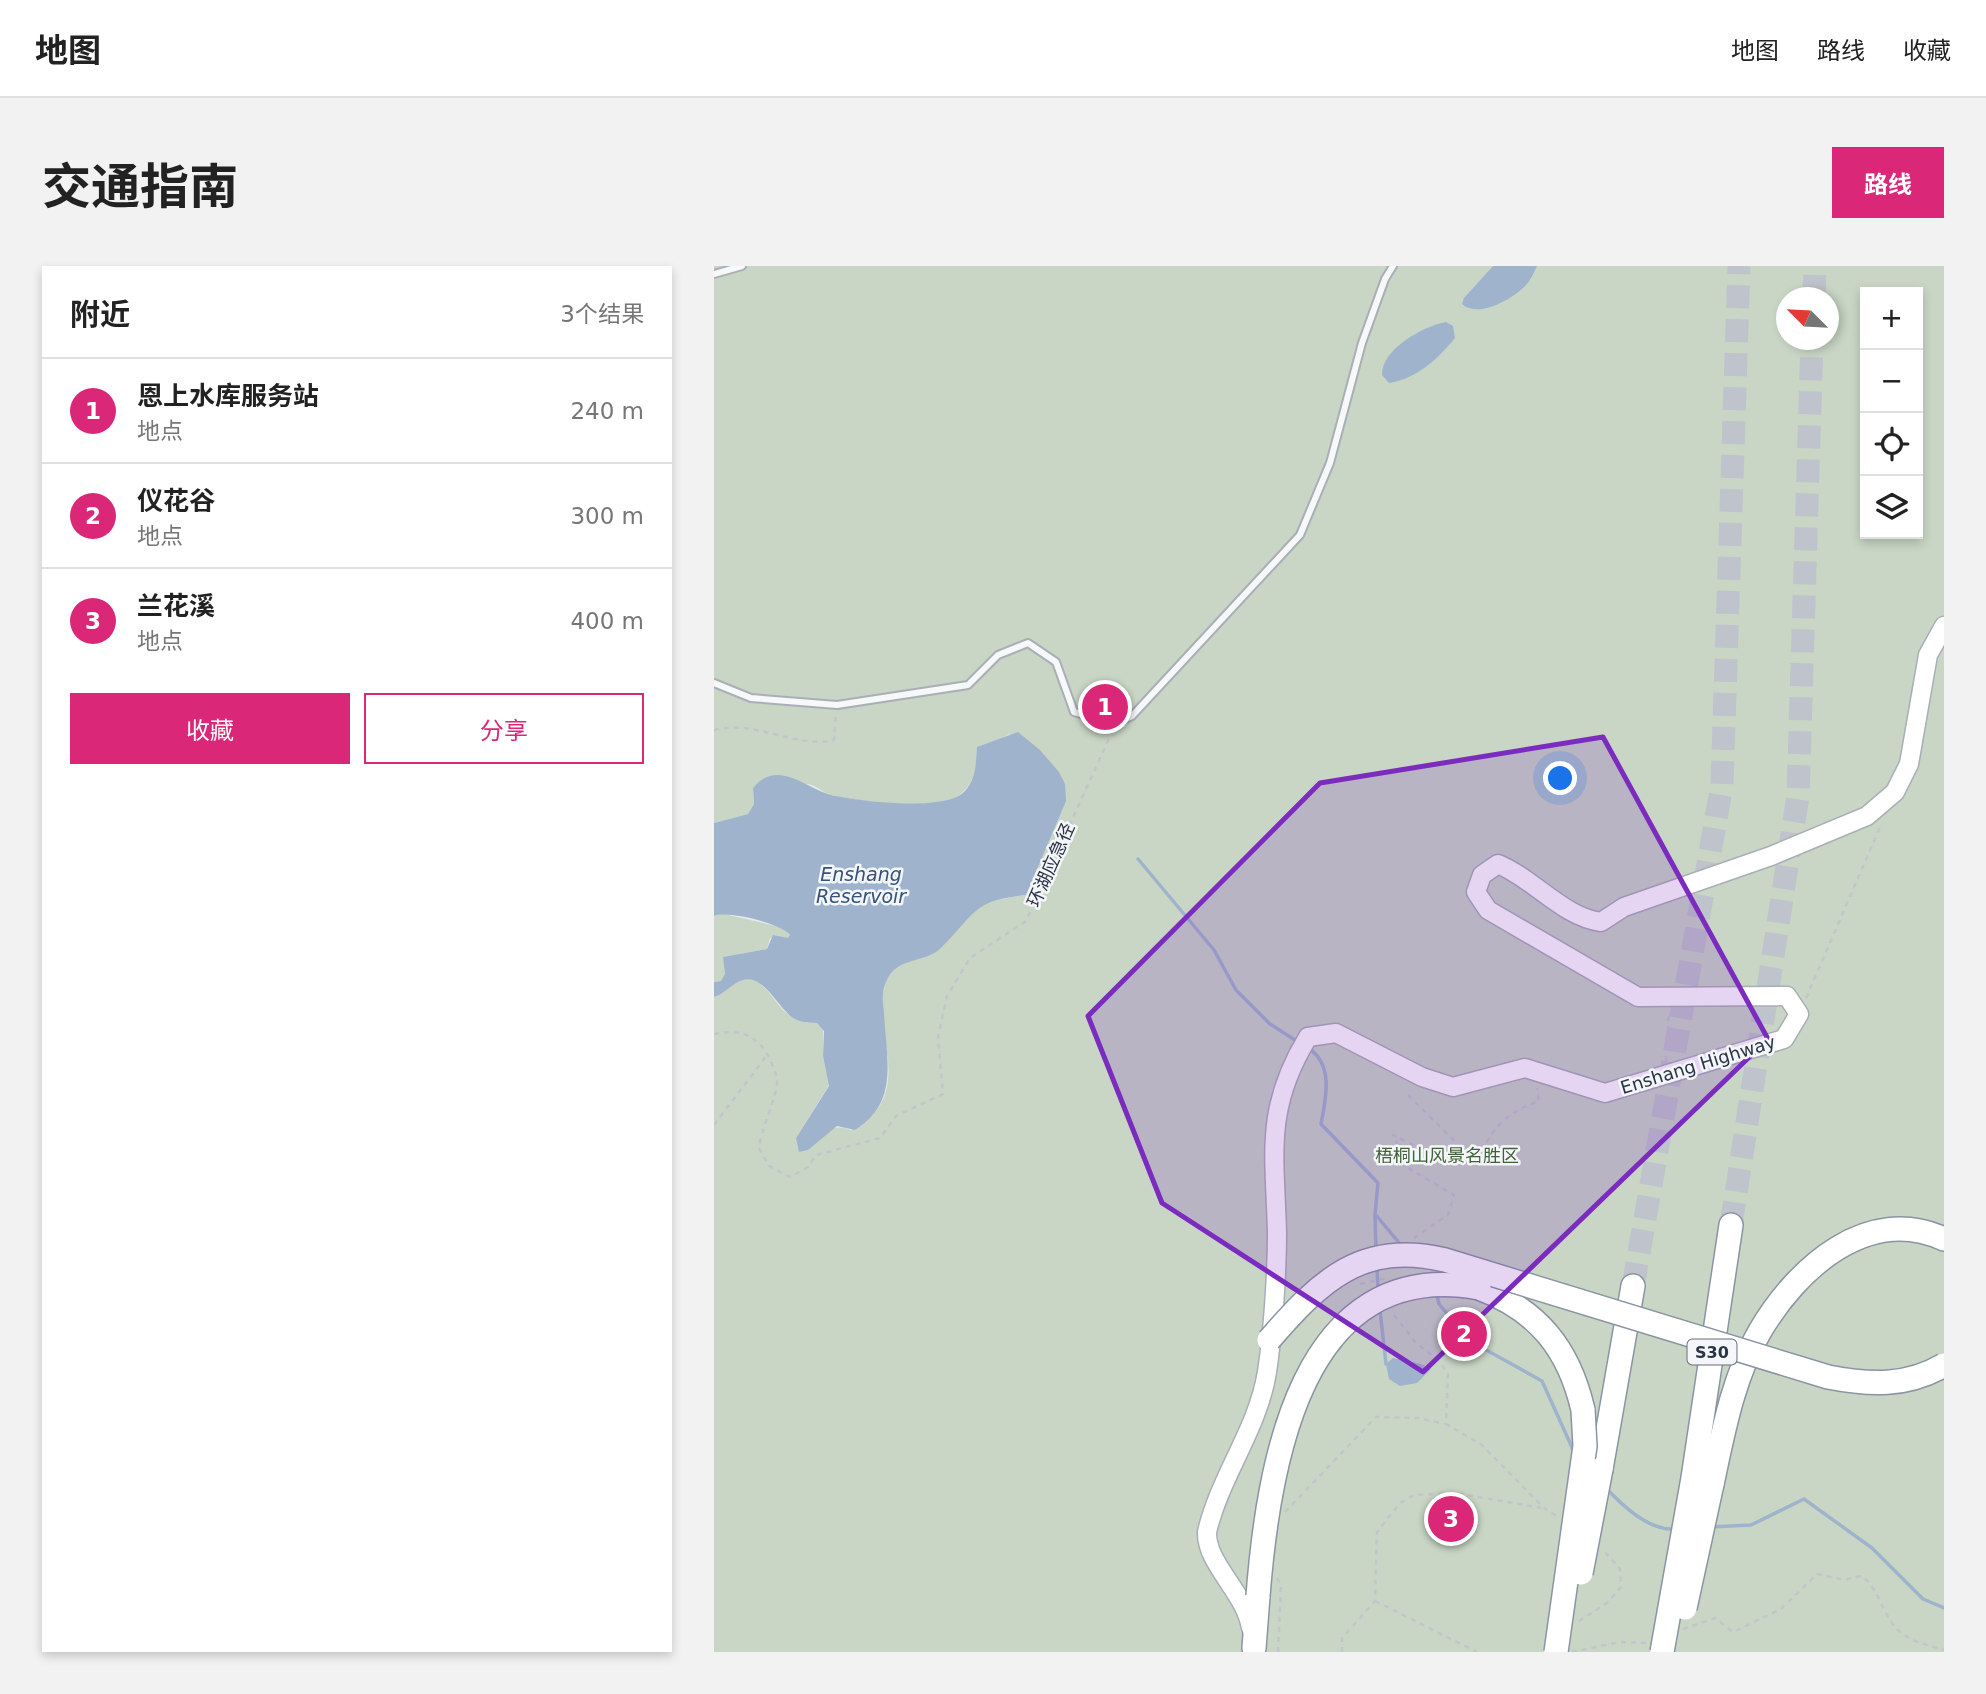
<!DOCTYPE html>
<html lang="zh">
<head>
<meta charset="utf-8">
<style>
  :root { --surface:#fff; --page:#f2f2f2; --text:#222; --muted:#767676; --line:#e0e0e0; --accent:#db2777 }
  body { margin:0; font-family:"DejaVu Sans","Noto Sans SC",sans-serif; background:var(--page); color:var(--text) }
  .controls { position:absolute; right:21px; top:21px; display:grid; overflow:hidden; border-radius:0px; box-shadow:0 4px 10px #0003 }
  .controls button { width:63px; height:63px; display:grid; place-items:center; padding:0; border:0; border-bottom:2px solid var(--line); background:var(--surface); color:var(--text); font:35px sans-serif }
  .compass { position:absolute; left:1062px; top:21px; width:63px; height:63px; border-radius:50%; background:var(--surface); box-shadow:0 4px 10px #0003; rotate:294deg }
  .you { position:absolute; left:847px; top:513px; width:24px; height:24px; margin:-18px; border:5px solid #fff; border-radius:50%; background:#1a73e8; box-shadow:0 0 0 10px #1a73e833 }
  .badge { display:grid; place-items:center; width:46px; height:46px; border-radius:50%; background:var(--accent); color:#fff; font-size:23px; font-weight:700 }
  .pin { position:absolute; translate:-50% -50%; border:4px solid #fff; box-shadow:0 2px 7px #0006 }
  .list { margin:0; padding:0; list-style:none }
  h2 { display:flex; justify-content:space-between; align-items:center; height:91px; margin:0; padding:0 28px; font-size:30px }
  h2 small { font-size:23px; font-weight:400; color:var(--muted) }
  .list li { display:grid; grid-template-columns:46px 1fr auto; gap:21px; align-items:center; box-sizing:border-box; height:105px; padding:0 28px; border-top:2px solid var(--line) }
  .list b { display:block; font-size:26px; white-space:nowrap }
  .list p { margin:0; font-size:23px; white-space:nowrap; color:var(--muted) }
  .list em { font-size:23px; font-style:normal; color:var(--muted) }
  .actions { display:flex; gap:14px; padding:21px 28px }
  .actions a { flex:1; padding:16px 0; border:2px solid var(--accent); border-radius:0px; text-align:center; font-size:24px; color:var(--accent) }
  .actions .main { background:var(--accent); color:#fff }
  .icon { flex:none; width:38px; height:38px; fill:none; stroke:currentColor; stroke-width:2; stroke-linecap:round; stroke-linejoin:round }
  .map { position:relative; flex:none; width:1230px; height:1386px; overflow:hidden; border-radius:0px }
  header { display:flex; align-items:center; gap:42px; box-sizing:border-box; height:98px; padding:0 35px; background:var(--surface); border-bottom:2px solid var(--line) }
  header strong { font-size:33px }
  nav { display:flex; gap:38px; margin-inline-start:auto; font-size:24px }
  .intro { display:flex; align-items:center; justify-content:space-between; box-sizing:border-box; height:168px; padding:0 42px }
  h1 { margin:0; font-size:49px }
  .button { padding:18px 32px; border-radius:0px; background:var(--accent); color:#fff; font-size:24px; font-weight:700 }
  main { display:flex; gap:42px; padding:0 42px }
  aside { flex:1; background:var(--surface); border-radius:0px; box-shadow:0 4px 10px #0003 }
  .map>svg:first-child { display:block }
  .green { fill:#c9d6c5; fill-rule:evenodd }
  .water { fill:#9fb4cc }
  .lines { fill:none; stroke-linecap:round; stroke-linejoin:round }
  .stream { stroke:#9fb4cc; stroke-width:3.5 }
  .building { fill:#bbc0ca }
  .highway-tunnel { stroke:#bfc3cb; stroke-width:23; stroke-dasharray:23 11; stroke-linecap:butt }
  .lane-casing { stroke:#a9aeb7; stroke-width:10 }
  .secondary-casing { stroke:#a9aeb7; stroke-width:21 }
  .highway-casing { stroke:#8b94a3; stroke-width:26 }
  .path { stroke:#c2c5cb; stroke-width:2.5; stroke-dasharray:5 5; stroke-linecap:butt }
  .lane { stroke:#f7f8fa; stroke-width:6 }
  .secondary { stroke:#fff; stroke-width:18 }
  .highway { stroke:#fff; stroke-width:23 }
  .highway-bridge-casing { stroke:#8b94a3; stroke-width:26; stroke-linecap:butt }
  .highway-bridge { stroke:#fff; stroke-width:23 }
  .marked { fill:#7b2cbf; fill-opacity:0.2; stroke:#7b2cbf; stroke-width:5; stroke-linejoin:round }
  .labels { text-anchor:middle; stroke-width:5; stroke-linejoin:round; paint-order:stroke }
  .shield { fill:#f4f6f9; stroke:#676e7b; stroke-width:2 }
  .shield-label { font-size:16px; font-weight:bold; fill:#2b3445 }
  .street-label { font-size:18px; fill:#2b3445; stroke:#f4f6f9 }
  .park-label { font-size:18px; fill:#3f6138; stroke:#f4f6f9 }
  .water-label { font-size:19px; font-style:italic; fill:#34527a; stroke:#f4f6f9 }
</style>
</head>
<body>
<header>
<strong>地图</strong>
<nav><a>地图</a><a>路线</a><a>收藏</a></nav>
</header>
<div class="intro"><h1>交通指南</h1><a class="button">路线</a></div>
<main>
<aside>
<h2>附近<small>3个结果</small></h2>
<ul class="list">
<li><span class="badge">1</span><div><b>恩上水库服务站</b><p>地点</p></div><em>240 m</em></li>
<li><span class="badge">2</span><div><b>仪花谷</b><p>地点</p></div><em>300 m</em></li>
<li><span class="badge">3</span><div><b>兰花溪</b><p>地点</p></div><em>400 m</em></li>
</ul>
<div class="actions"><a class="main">收藏</a><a>分享</a></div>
</aside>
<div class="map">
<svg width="1230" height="1386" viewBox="0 0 1230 1386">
  <rect width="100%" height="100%" fill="#e4e7ec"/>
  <g class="green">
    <path d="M0,0H1230V1386H0V731C11,727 18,718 28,714C49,707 61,740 74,748C85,754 101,753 109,761V790L115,819L82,872L94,884C105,869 118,856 136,864C145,862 152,857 158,850C196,809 154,754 172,715C184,690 212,697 229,680C239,670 245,655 256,647C272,635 293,631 312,629L296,468L263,485C265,503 256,527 237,533C207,543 148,536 117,529C109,527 101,518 93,518C76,517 56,523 39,525L40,538L34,548L0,557ZM1151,26H1204V268H1151ZM1072,32H1114V74H1072Z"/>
    <polygon points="6,647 70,662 76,669 75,672 56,672 53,683 10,691 11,708 7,715 0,716 0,650"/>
  </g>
  <g class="water">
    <path d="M779,0H823C820,6 817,14 812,19C799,33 764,53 748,38L750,32Z"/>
    <path d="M732,56L739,60L741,72C724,93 702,113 675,117L668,109C667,83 710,60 732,56Z"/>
    <path d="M304,466L326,484L345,506L351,518L352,535L312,629C260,634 261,647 229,680C212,699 183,689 172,716C167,725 169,737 170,747C172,791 186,837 141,864L123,860L94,884L85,886L82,872L115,820L109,790L110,765L103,757C95,756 88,757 81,753C65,745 51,708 29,714C18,717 11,728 0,731V716L7,715L11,708L9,691L53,683L59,669L74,672L76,669C69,658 13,644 0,650V557L34,548L40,538L39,522C64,492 92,523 117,529C144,535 229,546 250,526C262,514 262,497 263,481Z"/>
    <polygon points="679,1092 707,1098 717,1103 703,1117 686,1120 675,1113 672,1098"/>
  </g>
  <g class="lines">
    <g class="stream">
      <polyline points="424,593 500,684 522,724 556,758 584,776"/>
      <path d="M594,782C620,798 612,832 607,858L664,917L661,948L687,979"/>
      <polyline points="661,950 662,984"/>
      <polyline points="663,1002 664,1026"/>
      <polyline points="723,1029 725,1038 756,1075 828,1115 861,1188"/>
      <polyline points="666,1044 672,1098"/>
      <path d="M892,1222C909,1240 935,1265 961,1263"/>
      <polyline points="996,1261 1037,1259 1090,1233 1158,1282 1209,1333 1230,1342"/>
    </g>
  </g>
  <polygon class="building" points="379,426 411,440 404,456 372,442"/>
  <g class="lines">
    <g class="highway-tunnel">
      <polyline points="1100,32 1101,0"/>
      <polyline points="1017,959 1084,530 1098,74"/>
      <polyline points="919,1020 1008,519 1025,0"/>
    </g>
    <g class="lane-casing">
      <g id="lane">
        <polyline points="0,8 28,0"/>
        <polyline points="0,417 37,432 123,439 254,419 284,389 314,377 342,396 360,446 401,458 418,450 586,269 616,197 648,77 671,13 679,0"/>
      </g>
    </g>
    <g class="secondary-casing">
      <path id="secondary" d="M537,1362C531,1326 492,1298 493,1266C506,1210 544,1163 553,1106C559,1066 563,1008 563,967C561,888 550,843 594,771L622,767L708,811L739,821L811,802L891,827L1070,773L1085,748L1073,730L924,731L774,644L762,626L768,609L784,598C820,613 849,651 887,656L910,641L1057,590L1153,550L1181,526L1195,498L1214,389L1230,360"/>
    </g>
    <g class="highway-casing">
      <g id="highway">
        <path d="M765,1022C824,1044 855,1083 869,1144"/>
        <polyline points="887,1203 919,1020"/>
        <polyline points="979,1212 1017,959"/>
        <path d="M998,1218C1009,1167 1019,1111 1046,1065C1083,1002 1154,938 1230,973"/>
        <polyline points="540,1382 544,1330"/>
      </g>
    </g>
    <g class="path">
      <path d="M0,464C41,453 81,483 120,474L122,449"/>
      <polyline points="1092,732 1167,559"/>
      <path d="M0,768C27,762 46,770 57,796C61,804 63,810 63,818C61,835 48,861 45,882L55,900L76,911L94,901L102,889L166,872L182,850L229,828L224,771L233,730L256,692L312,655L397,468"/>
      <polyline points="952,795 955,746"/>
      <polyline points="694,829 759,893"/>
      <polyline points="0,859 53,789"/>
      <path d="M700,972L734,949L740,929L694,902L679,869C706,882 737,900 767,891C776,861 796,845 825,835L823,822"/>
      <polyline points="646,1018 674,1012"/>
      <polyline points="680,1049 702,1077 723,1093 734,1107 732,1158 768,1179 830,1242 844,1251"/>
      <polyline points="571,1246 662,1151 704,1152 732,1158"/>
      <polyline points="563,1312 567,1319 564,1386"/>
      <polyline points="661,1335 763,1386"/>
      <polyline points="865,1355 893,1337 907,1321 906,1303 889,1284"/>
      <path d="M969,1363L1001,1352L1019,1366L1067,1343L1103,1308L1130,1314L1147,1310C1165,1321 1168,1349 1184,1364C1196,1376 1215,1379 1230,1384"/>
      <polyline points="628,1386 628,1372 661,1335 663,1266 686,1237 700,1229 742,1227 827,1242"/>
      <polyline points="858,1386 905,1376 934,1377"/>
    </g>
    <use href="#lane" class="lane"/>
    <use href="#secondary" class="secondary"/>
    <use href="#highway" class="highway"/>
    <g class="highway-bridge-casing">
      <g id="highway-bridge">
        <path d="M555,1074C606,1015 648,974 731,994L1114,1111C1155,1119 1193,1121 1230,1099"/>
        <polyline points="867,1307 887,1203"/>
        <path d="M544,1330C554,1201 586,989 765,1022"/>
        <polyline points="971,1342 998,1218"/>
        <polyline points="842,1386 871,1180 869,1144"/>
        <polyline points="948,1386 979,1212"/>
      </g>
    </g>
    <use href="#highway-bridge" class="highway-bridge"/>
  </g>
  <path class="marked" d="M889,471L1054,773L709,1106L448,937L374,750L606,517Z"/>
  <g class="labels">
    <rect class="shield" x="973.5" y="1073.5" width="49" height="25" rx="5"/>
    <g class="shield-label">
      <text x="998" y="1092">S30</text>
    </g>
    <g class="street-label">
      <text transform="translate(337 599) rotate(-66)" y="6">环湖应急径</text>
      <text transform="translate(984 799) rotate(-17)" y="6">Enshang Highway</text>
    </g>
    <g class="park-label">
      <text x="733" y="896">梧桐山风景名胜区</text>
    </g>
    <g class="water-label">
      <text x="147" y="615">Enshang<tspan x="147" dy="22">Reservoir</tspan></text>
    </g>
  </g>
</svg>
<div class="controls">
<button>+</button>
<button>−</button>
<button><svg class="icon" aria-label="locate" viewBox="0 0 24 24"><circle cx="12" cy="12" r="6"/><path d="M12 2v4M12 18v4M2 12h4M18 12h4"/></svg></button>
<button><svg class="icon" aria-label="layers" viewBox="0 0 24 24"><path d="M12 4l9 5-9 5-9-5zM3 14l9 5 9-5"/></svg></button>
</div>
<svg class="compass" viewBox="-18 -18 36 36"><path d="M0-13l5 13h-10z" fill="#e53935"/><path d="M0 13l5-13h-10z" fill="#767676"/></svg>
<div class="you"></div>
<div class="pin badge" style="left:391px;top:441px">1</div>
<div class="pin badge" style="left:750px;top:1068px">2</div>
<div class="pin badge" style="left:737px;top:1253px">3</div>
</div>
</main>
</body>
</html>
